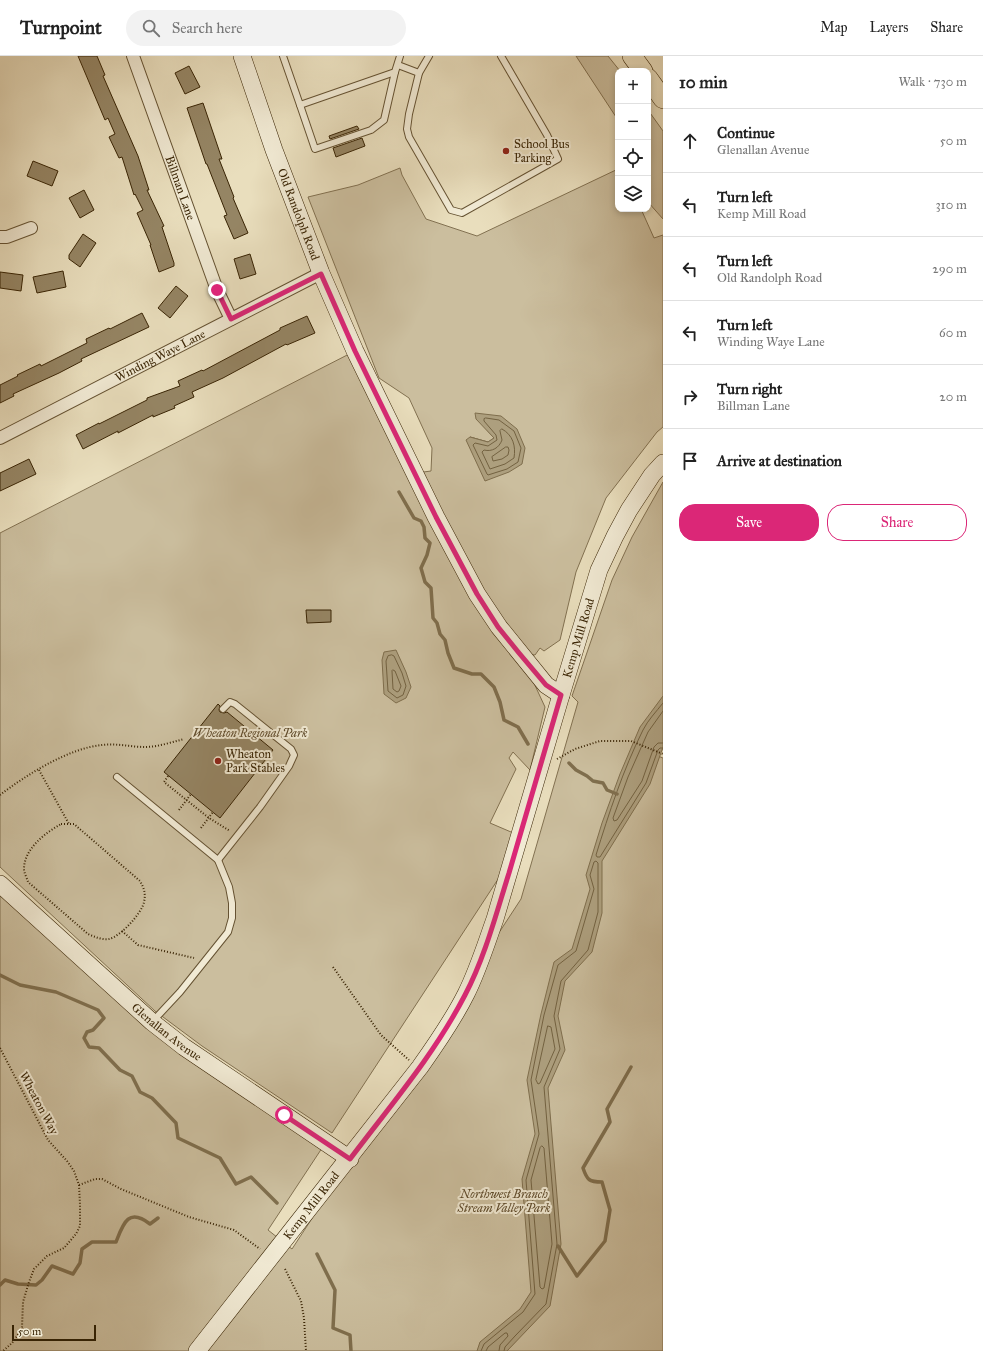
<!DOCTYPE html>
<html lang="en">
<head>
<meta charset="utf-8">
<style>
  :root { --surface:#fff; --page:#f2f2f2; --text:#222; --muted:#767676; --line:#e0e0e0; --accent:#db2777 }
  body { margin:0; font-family:"IM FELL Great Primer",serif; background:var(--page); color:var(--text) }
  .controls { position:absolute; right:12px; top:12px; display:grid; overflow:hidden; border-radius:8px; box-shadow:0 2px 6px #0003 }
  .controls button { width:36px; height:36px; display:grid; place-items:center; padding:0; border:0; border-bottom:1px solid var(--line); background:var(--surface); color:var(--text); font:20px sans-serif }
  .scale { position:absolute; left:12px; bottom:10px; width:84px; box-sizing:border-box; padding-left:4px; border:2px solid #392404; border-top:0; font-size:11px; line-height:14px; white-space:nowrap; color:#392404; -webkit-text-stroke:3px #f1ead4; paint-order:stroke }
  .stop { position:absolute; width:12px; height:12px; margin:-9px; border:3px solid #db2777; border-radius:50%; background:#fff }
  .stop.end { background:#db2777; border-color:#fff; box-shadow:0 1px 4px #0008 }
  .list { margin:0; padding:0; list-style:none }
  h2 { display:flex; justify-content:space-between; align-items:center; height:52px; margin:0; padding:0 16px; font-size:17px }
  h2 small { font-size:13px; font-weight:400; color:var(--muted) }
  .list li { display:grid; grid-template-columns:26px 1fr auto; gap:12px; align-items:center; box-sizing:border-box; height:64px; padding:0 16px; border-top:1px solid var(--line) }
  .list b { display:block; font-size:15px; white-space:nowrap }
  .list p { margin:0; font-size:13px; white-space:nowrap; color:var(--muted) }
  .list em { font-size:13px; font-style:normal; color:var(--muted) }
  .actions { display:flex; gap:8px; padding:12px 16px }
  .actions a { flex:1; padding:9px 0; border:1px solid var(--accent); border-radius:16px; text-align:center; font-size:14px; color:var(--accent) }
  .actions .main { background:var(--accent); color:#fff }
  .icon { flex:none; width:22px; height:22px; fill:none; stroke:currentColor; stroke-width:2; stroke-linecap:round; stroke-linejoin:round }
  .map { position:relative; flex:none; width:663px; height:1295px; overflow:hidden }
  header { display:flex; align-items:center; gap:24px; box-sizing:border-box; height:56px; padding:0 20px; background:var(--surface); border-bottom:1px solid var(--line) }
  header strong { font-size:19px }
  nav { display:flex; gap:22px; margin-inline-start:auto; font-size:14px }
  .search { width:280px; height:36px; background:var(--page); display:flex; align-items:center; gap:10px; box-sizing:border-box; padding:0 14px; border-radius:22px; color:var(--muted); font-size:15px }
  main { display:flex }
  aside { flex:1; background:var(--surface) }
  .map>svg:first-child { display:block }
  .green { fill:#cbbe9e; stroke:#827151; fill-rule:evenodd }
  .water { fill:#ad9f7e; stroke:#7f6e4d }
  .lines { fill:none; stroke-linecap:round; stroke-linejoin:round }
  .shore { stroke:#736241; stroke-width:1 }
  .stream { stroke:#7f6e4d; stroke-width:3.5 }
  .building { fill:#958564; stroke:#392404 }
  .lane-casing { stroke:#655232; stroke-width:8 }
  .street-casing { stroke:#655232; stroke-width:14 }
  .secondary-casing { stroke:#392404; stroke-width:18 }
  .primary-casing { stroke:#392404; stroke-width:20 }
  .path { stroke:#392404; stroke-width:2; stroke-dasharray:1 2; stroke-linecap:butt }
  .lane { stroke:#f1ead4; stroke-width:6 }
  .street { stroke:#f1ead4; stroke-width:12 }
  .secondary { stroke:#f1ead4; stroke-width:17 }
  .primary { stroke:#e9debd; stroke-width:19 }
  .route { stroke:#db2777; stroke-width:5 }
  .poi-dot { fill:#8f2418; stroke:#f1ead4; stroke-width:1.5 }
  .labels { text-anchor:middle; stroke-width:4; stroke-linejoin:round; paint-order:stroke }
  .poi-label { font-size:12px; fill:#392404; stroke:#f1ead4; text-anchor:start }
  .street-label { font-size:12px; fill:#392404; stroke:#f1ead4 }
  .park-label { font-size:12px; font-style:italic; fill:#5e4a2a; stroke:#f1ead4 }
</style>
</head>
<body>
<header>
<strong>Turnpoint</strong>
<div class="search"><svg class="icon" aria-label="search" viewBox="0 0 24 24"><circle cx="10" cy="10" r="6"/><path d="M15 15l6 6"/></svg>Search here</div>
<nav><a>Map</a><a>Layers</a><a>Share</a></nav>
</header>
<main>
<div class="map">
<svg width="663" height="1295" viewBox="0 0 663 1295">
  <rect width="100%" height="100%" fill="#e9debd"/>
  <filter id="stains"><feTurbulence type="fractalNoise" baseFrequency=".005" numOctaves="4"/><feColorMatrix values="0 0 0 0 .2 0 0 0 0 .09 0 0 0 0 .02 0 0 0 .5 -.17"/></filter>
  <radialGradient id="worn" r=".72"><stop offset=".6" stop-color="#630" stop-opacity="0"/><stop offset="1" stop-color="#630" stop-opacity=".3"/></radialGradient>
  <g class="green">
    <polygon points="576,0 608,0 620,15 618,15 618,64"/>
    <polygon points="648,54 663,75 663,163 648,146 650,114 648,111"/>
    <path d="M400,112L402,119L426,163L477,180L618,113V153H641L654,182L663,179V371L657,376L606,442L576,516L560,584L544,595L540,592L535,599L520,597L545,651L530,714L513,696L509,702L516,713L490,767L525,782L332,1077L202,990L155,955L0,811V477L355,295L416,417L431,415L432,392L409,342L379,322L308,141L358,129ZM487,374L508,392L470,381L488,386L494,382Z"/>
    <polygon points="663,426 663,694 637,685 632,690 663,702 663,1295 0,1295 0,825 149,962 326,1086 268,1174 292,1193 521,843 578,646 572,640 612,524 632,481"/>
  </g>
  <g class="water">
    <polygon points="475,357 501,360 517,373 525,392 522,408 509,416 485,425 466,384 470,381 488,386 494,382 476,363"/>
    <polygon points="396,594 406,616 411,631 406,642 396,647 384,638 382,604 384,596"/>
    <polygon points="663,640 663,691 650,728 602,805 602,857 592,896 565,925 558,960 565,994 548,1032 561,1188 550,1250 507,1295 477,1295 480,1286 520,1253 531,1236 522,1123 535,1078 527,1024 541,958 554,906 572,893 590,833 586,819 602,767 620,718 640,671"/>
  </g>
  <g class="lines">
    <g class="shore">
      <polygon points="486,362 499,364 514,375 521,392 518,406 507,413 488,419 487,418 473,389 475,387 488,390 497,384 496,379 484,365 484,363"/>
      <path d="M502,373C513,379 516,390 514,402L505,408L490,413L482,396L484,394C492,396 499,392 502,384L500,375Z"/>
      <polygon points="506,391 508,391 509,394 508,399 502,403 493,405 492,401"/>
      <polygon points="392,599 394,600 402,617 406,630 403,639 397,642 388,635 386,605 388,600"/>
      <polygon points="393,614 395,615 401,630 399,635 397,636 393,633 392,615"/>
      <path d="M663,647C656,656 648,664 643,674C623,714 609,757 596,799L597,801H600L646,727L658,694L660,692H663"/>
      <polyline points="663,655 648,676 628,721 613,762 614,765 617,764 642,725 654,691 658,687 663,687"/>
      <polygon points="548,970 551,971 555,993 540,1027 538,1028 536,1024"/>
      <polygon points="542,1090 544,1092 552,1188 544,1232 542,1233 540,1231 531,1124 540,1092"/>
      <polyline points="481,1295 484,1288 523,1256 535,1238 526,1124 539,1078 531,1024 544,959 558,909 576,895 594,833 590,819 594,806 596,805 598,807 598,856 588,894 561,925 554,960 560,993 544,1031 557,1188 546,1248 515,1280 505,1291 504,1295"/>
      <polyline points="486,1295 488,1291 505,1277 507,1277 508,1280 500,1289 499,1295"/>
    </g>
    <g class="stream">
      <polyline points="399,436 414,462 421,465 424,471 425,482 430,487 427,499 421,512 425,526 431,532 433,562 437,567 440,578 445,584 448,597 454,612 472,618 481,618 494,631 500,646 504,664 518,671 528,688"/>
      <polyline points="569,707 576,714 587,720 593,725 603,727 607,734 617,738"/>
      <polyline points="0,919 20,929 56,936 98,954 104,962 93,974 87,976 84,982 89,991 99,992 120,1014 132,1020 140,1036 152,1042 176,1067 178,1082 220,1102 236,1128 251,1121 277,1147"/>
      <path d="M558,1190L577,1220L605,1185L610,1154L602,1126C589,1126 587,1124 583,1112L610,1066L607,1053L631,1011"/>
      <polyline points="317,1198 335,1234 333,1272 350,1279 351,1295"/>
      <path d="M0,1229L5,1224L18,1228L36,1229L42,1224L52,1210L73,1218L80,1207L82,1193L92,1186H116C123,1168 128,1151 150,1168L158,1162"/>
    </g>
  </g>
  <g class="building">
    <polygon points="78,0 97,0 105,19 103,20 138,100 149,134 147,134 164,170 162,171 174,207 174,210 159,216 150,189 151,189 137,157 143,154 135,138 134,139 122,101 119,102 109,81 115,78 108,62 105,64"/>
    <polygon points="189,10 200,31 185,38 175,17"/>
    <polygon points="203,47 222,103 219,103 234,141 233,142 248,177 234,183 224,160 227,159 207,108 206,108 187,52"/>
    <polygon points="357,70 359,73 330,83 329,80"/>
    <polygon points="362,82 365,90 336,101 333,92"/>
    <polygon points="33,105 58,115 52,130 27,120"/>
    <polygon points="84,134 94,154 80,162 69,142"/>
    <polygon points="83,178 96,187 80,211 69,203 69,199"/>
    <polygon points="250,198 256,218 240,223 234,203"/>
    <polygon points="63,215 66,231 37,237 33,221"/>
    <polygon points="0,216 23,219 21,235 0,232"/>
    <polygon points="176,230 188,240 170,262 158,252"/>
    <polygon points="142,257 149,271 81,303 82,305 59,317 13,338 14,340 0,347 0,329 18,320 17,319 40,308 41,310 87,287 86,283 109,272 110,273"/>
    <polygon points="307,260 315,277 287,289 286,288 223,322 192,336 194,341 174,350 175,352 153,361 153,359 118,377 118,375 83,393 76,379 99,367 99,368 147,344 147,342 180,330 178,325 202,314 203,315 280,274 280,272"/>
    <polygon points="29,403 36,418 0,435 0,417"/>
    <polygon points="306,554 331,554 331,566 307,567"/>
    <polygon points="218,648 220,650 219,654 220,656 224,657 227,656 273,694 220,762 164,716"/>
  </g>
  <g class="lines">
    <g class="lane-casing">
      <g id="lane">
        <polyline points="283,0 300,49 395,16 400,0"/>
        <polyline points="429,0 419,17 409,58 407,73 409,81 451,154 462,157 558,103 547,79 501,0"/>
        <polyline points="398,9 419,17"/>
        <polyline points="300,49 315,93 371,74 384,64 395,16"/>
        <polyline points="117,721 218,804 229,831 232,847 232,862 228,876 180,936 153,965"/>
        <polyline points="218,804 260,751 289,710 294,699 291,693 235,648 230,646 223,653"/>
      </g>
    </g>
    <g class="street-casing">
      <g id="street">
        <path id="s1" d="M133,0L217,234L231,263"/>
        <polyline points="0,181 7,181 31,172"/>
        <path id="s2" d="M0,382L321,217"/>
      </g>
    </g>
    <g class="secondary-casing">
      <g id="secondary">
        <path id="s3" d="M242,0L274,94L321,217L355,295L436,461L477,538L499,571L546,629L561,639"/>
        <path id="s4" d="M0,828L152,966L184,991L350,1103"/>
        <path id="s5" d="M197,1295L420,1011C437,987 453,964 466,938C478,914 486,888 495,863L561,639L599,514L615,480L629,454L652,419L663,407"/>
      </g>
    </g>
    <g class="primary-casing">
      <g id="primary">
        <polyline points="632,0 643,15"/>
        <polyline points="648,22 663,43"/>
      </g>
    </g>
    <g class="path">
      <polyline points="557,703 575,693 600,685 631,685 663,698"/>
      <polyline points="39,714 69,768"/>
      <polyline points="168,720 164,726 209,762 230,775"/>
      <path d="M0,739C26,719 69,692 102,689C116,687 131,691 145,691C158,691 172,686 184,683"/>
      <polyline points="179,754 191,738"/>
      <path d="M61,768H74L140,825C144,832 146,838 144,846C142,857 120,881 109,883C102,884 95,881 88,878L28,826C27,822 24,817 24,813C24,793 45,777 61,768Z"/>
      <polyline points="201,772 213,756"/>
      <polyline points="122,875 138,889 194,902"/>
      <polyline points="333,911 381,979 409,1004"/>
      <polyline points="0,992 48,1084 67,1105 74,1115 79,1129 80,1149 80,1170 76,1178 64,1192 47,1200 34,1213 29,1226 23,1246 22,1271 20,1276 12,1287 3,1295"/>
      <polyline points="79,1129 95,1123 102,1123 121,1133 189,1161 234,1174 260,1193"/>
      <polyline points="285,1213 301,1245 304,1262 306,1295"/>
    </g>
    <use href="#lane" class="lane"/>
    <use href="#street" class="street"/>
    <use href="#secondary" class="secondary"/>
    <use href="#primary" class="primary"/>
  </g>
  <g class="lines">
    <path class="route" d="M217,234L231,263L321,218L355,295L436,461L477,538L498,571L519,597L546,629L561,639C544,698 527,757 509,817C496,858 485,901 465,939C434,999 390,1050 350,1103L284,1059"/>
  </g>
  <g class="poi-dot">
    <circle cx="506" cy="95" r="4"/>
    <circle cx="218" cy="705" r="4"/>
  </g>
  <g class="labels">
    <g class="poi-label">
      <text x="514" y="92">School Bus<tspan x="514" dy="14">Parking</tspan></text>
      <text x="226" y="702">Wheaton<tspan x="226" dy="14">Park Stables</tspan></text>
    </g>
    <g class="street-label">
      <text dy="4" stroke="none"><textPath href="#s1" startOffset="140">Billman Lane</textPath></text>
      <text dy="4" stroke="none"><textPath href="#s3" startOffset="168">Old Randolph Road</textPath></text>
      <text dy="4" stroke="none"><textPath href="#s2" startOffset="180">Winding Waye Lane</textPath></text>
      <text dy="4" stroke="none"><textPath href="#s5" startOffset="821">Kemp Mill Road</textPath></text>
      <text dy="4" stroke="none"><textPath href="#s4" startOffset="223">Glenallan Avenue</textPath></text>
      <text transform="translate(39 1047) rotate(62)" y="4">Wheaton Way</text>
      <text dy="4" stroke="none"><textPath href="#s5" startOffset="185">Kemp Mill Road</textPath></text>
    </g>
    <g class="park-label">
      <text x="250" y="681">Wheaton Regional Park</text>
      <text x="504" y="1142">Northwest Branch<tspan x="504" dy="14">Stream Valley Park</tspan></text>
    </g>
  </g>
  <rect width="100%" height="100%" filter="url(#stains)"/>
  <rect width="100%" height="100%" fill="url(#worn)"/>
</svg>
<div class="controls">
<button>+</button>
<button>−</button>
<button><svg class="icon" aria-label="locate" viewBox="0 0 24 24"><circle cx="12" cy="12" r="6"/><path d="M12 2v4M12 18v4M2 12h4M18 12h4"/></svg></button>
<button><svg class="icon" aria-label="layers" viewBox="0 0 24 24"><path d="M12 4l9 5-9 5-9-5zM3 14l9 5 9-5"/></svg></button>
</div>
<div class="scale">50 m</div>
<div class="stop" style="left:284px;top:1059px"></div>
<div class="stop end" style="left:217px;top:234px"></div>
</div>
<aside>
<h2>10 min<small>Walk · 730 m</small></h2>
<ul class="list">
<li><svg class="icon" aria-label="ahead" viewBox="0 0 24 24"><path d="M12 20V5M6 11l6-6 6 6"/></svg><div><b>Continue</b><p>Glenallan Avenue</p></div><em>50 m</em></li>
<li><svg class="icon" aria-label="left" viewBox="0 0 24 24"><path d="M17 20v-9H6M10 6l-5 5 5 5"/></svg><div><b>Turn left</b><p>Kemp Mill Road</p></div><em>310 m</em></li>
<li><svg class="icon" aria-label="left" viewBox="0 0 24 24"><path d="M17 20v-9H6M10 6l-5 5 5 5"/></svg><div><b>Turn left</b><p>Old Randolph Road</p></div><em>290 m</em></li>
<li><svg class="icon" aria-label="left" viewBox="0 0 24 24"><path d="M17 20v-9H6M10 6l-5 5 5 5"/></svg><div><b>Turn left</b><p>Winding Waye Lane</p></div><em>60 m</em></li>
<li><svg class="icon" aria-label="right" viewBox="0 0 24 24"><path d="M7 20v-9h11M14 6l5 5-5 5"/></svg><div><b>Turn right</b><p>Billman Lane</p></div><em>20 m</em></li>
<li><svg class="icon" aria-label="arrive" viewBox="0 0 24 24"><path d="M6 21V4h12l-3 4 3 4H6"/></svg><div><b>Arrive at destination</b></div></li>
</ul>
<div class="actions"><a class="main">Save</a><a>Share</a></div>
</aside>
</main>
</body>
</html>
